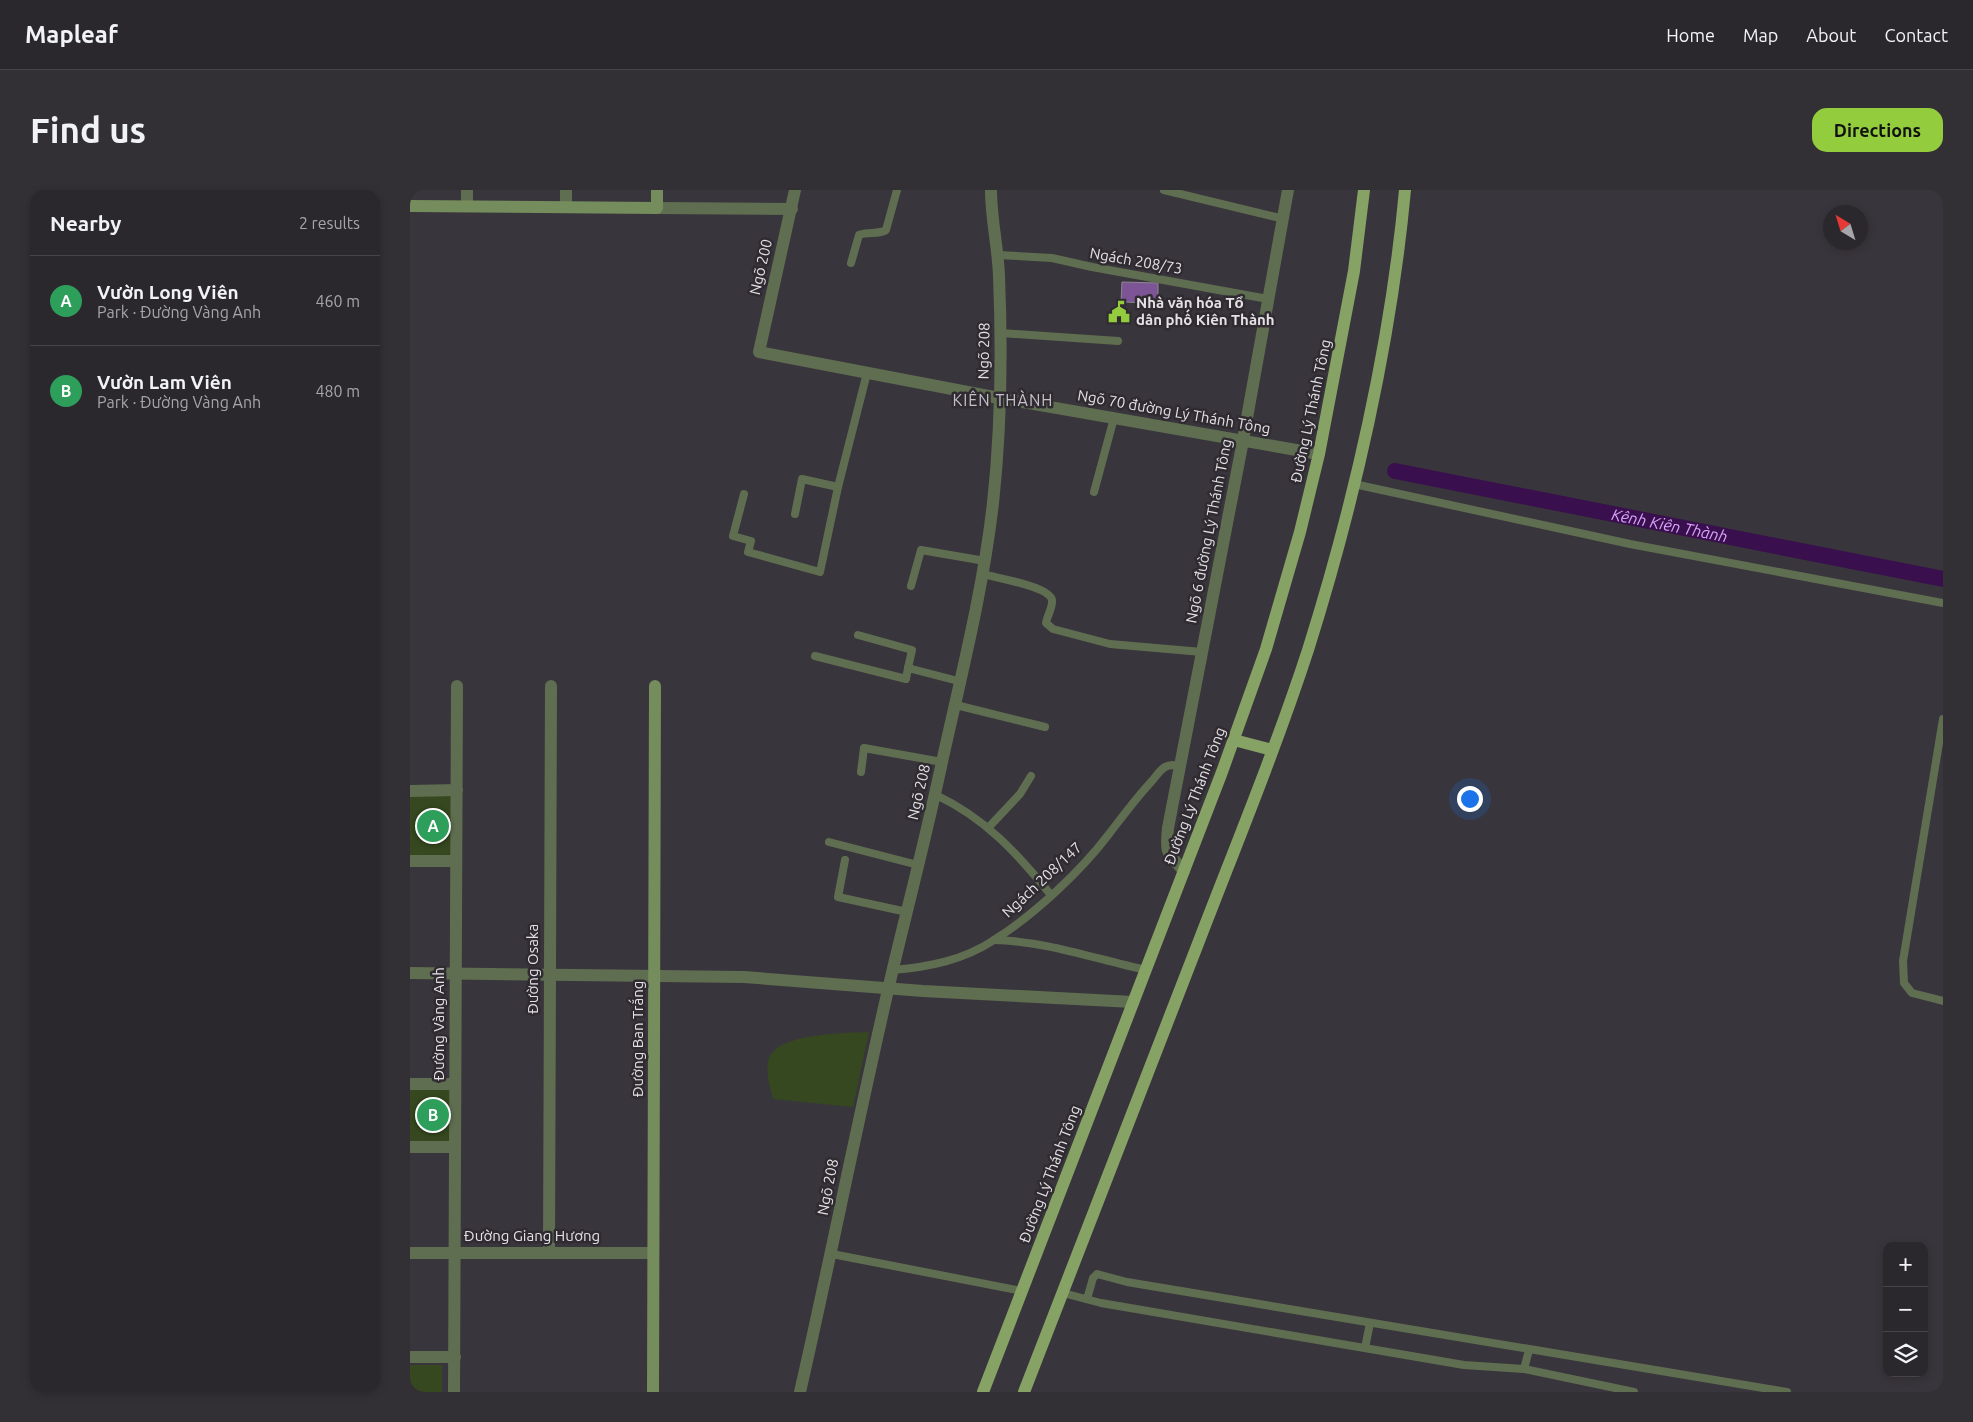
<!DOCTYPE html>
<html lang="en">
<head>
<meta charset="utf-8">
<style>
  :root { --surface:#2b282d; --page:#333035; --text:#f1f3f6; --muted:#a6a6aa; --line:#474449; --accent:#93cd3d }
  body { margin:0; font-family:Ubuntu,sans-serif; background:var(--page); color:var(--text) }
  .controls { position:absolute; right:15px; bottom:15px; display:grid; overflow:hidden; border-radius:10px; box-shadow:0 2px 8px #0003 }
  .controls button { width:45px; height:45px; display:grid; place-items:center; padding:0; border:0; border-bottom:1px solid var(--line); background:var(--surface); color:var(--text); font:25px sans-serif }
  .compass { position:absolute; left:1413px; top:15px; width:45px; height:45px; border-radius:50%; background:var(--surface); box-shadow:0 2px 8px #0003; rotate:322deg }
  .you { position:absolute; left:1059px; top:608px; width:18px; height:18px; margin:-12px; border:4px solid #fff; border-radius:50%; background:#1a73e8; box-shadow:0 0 0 8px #1a73e833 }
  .badge { display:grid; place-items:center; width:32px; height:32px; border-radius:50%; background:var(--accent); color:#fff; font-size:16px; font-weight:700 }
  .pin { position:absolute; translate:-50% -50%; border:2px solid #fff; box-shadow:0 1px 5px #0006 }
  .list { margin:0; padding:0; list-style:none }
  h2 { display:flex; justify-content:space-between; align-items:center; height:65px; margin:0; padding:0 20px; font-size:21px }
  h2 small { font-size:16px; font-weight:400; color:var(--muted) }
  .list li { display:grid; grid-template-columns:32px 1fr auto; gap:15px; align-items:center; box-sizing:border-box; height:90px; padding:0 20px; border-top:1px solid var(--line) }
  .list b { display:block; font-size:19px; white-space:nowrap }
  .list p { margin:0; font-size:16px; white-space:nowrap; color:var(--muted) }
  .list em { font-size:16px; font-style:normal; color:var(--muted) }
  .icon { flex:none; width:28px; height:28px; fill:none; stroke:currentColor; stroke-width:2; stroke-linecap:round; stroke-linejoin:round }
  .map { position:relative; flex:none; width:1533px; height:1202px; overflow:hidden; border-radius:15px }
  header { display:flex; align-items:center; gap:30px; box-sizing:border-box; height:70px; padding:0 25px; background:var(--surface); border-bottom:1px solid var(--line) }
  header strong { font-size:24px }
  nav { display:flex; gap:28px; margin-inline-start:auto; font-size:18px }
  .intro { display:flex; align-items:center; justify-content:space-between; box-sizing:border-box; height:120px; padding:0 30px }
  h1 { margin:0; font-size:35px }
  .button { padding:12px 22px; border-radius:15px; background:var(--accent); color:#111; font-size:18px; font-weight:700 }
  main { display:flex; gap:30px; padding:0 30px }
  aside { flex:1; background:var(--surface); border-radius:15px; box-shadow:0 2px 8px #0003 }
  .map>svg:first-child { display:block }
  .green { fill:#36481f }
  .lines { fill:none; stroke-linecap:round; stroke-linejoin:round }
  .canal { stroke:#39104d; stroke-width:16 }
  .building { fill:#7d5495; stroke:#8d8991 }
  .lane { stroke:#5f6e50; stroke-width:8 }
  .street { stroke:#5f6e50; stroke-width:12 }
  .secondary { stroke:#758c5c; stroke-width:12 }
  .primary { stroke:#86a365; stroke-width:12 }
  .labels { text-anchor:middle; stroke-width:5; stroke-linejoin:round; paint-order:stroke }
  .street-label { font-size:15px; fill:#e4e1e6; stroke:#2f2b31 }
  .poi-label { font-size:15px; font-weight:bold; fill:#e4e1e6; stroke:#2f2b31; text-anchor:start }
  .neighbourhood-label { font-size:16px; letter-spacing:1px; fill:#c4bfc8; stroke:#2f2b31 }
  .water-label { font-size:16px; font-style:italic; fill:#dca3ff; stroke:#2f2b31 }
</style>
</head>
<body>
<header>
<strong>Mapleaf</strong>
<nav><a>Home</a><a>Map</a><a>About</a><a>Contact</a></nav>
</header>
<div class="intro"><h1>Find us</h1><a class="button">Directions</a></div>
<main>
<aside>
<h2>Nearby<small>2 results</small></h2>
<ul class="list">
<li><span class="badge" style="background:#2e9e5b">A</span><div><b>Vườn Long Viên</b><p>Park · Đường Vàng Anh</p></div><em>460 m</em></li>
<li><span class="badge" style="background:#2e9e5b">B</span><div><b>Vườn Lam Viên</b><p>Park · Đường Vàng Anh</p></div><em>480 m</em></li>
</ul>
</aside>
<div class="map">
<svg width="1533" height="1202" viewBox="0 0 1533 1202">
  <rect width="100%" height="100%" fill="#39353c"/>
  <g class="green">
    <polygon points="47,600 46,672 0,672 0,601"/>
    <path d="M459,842L443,917L363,909C360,897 354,878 360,866C372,843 436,843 459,842Z"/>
    <rect x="0" y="894" width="45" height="63"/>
    <rect x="0" y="1175" width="32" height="27"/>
  </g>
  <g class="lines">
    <path class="canal" id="s1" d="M985,281L1533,389"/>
  </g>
  <polygon class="building" points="712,92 748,93 748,113 711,112"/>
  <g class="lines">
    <g class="lane">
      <polyline points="754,0 874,29"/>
      <polyline points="588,65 642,68 682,77 858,109"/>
      <path d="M441,73L449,45C458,41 468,45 476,40L487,0"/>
      <polyline points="591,143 708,151"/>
      <polyline points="944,294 1220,354 1533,413"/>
      <polyline points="684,302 704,228"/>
      <polyline points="334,304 323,346 341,351 338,362 410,382 428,297 457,183"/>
      <polyline points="385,324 392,289 428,297"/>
      <path d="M573,384C586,388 639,396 642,410C643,417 637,426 636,433L643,439L700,454L792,462"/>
      <polyline points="501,396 511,360 575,371"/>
      <polyline points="448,445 502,460 498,478"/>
      <polyline points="405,466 496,489 498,478 552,492"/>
      <polyline points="546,515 635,537"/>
      <polyline points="1533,529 1493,771 1494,793 1502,803 1533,811"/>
      <polyline points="451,582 454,558 532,572"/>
      <path d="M526,605C575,628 607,663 641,705"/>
      <polyline points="578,638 610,604 621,586"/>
      <polyline points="419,652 508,675"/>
      <polyline points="435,670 428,707 497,722"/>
      <path d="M584,750C636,751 685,769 736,780"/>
      <path d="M483,780C519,777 554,770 584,750C624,725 671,681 699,644C713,626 726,608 742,591C746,586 750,580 755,577C760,574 765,575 770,576"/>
      <polyline points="422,1064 612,1101"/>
      <polyline points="653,1103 691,1113 1054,1175 1114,1179 1119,1160"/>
      <polyline points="677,1109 683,1088 687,1084 717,1092 1377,1202"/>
      <polyline points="955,1158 960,1133"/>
      <polyline points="1114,1179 1224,1202"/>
    </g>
    <g class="street">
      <polyline points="385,0 349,162 589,208 909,264"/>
      <polyline points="57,16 57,0"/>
      <polyline points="156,17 156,0"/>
      <polyline points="247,18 382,19"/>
      <polyline points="0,601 47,600"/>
      <polyline points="0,671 46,671"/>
      <path d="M774,681C758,662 755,666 758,638L831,261L878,0"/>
      <polyline points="0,783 334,787 513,801 723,812"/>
      <polyline points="0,894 45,894"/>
      <polyline points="0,957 45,957"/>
      <polyline points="139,1062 141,496"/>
      <polyline points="0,1063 243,1063"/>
      <polyline points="0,1167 45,1167"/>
      <polyline points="44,1202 47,496"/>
      <path d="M390,1202C423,1058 451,913 485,770C501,704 518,638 532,572C551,486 573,401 583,313C591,240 592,159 589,86C588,57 581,29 581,0"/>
    </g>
    <g class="secondary">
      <polyline points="0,16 247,18 247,0"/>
      <polyline points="243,1202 245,496"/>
    </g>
    <g class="primary">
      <polyline points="824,550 862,560"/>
      <polyline points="573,1202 812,582 856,459 890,342 909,264 944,81 954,0"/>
      <path d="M614,1202C672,1052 731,902 789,751C826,655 866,558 898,460C944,314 981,152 995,0"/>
    </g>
  </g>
  <defs>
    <g id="civic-bare" transform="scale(1.725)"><path d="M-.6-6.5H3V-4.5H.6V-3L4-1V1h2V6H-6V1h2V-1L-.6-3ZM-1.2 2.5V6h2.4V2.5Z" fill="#93cd3d" stroke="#2f2b31" stroke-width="2.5" paint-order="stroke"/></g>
  </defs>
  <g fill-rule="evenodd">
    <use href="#civic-bare" x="709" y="122"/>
  </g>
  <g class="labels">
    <g class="street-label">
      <text transform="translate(726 71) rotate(10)" y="5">Ngách 208/73</text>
      <text transform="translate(351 77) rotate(-77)" y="5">Ngõ 200</text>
      <text transform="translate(574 161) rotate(-89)" y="5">Ngõ 208</text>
      <text transform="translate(901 221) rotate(-78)" y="5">Đường Lý Thánh Tông</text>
      <text transform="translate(764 222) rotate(10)" y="5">Ngõ 70 đường Lý Thánh Tông</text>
      <text transform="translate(799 341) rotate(-79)" y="5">Ngõ 6 đường Lý Thánh Tông</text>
      <text transform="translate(509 602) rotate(-77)" y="5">Ngõ 208</text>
      <text transform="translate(785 606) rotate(-69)" y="5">Đường Lý Thánh Tông</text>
      <text transform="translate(632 690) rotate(-43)" y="5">Ngách 208/147</text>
      <text transform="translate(123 779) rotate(-90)" y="5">Đường Osaka</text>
      <text transform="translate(29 834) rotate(-90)" y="5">Đường Vàng Anh</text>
      <text transform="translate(228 849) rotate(-90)" y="5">Đường Ban Trắng</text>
      <text transform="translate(640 984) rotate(-69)" y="5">Đường Lý Thánh Tông</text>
      <text transform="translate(418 997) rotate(-79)" y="5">Ngõ 208</text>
      <text x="122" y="1051">Đường Giang Hương</text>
    </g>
    <g class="poi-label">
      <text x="726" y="118">Nhà văn hóa Tổ<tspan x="726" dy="17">dân phố Kiên Thành</tspan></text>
    </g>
    <g class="neighbourhood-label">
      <text x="593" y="216">KIÊN THÀNH</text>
    </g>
    <g class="water-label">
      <text dy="6" stroke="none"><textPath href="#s1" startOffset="280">Kênh Kiên Thành</textPath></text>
    </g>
  </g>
</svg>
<div class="controls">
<button>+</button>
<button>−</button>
<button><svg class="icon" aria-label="layers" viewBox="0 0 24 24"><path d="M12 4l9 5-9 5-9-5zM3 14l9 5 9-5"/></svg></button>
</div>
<svg class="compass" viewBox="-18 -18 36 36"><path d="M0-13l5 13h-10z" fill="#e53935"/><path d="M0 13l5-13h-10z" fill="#a6a6aa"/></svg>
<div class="you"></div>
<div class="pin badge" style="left:23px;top:636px;background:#2e9e5b">A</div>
<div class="pin badge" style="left:23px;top:925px;background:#2e9e5b">B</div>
</div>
</main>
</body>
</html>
